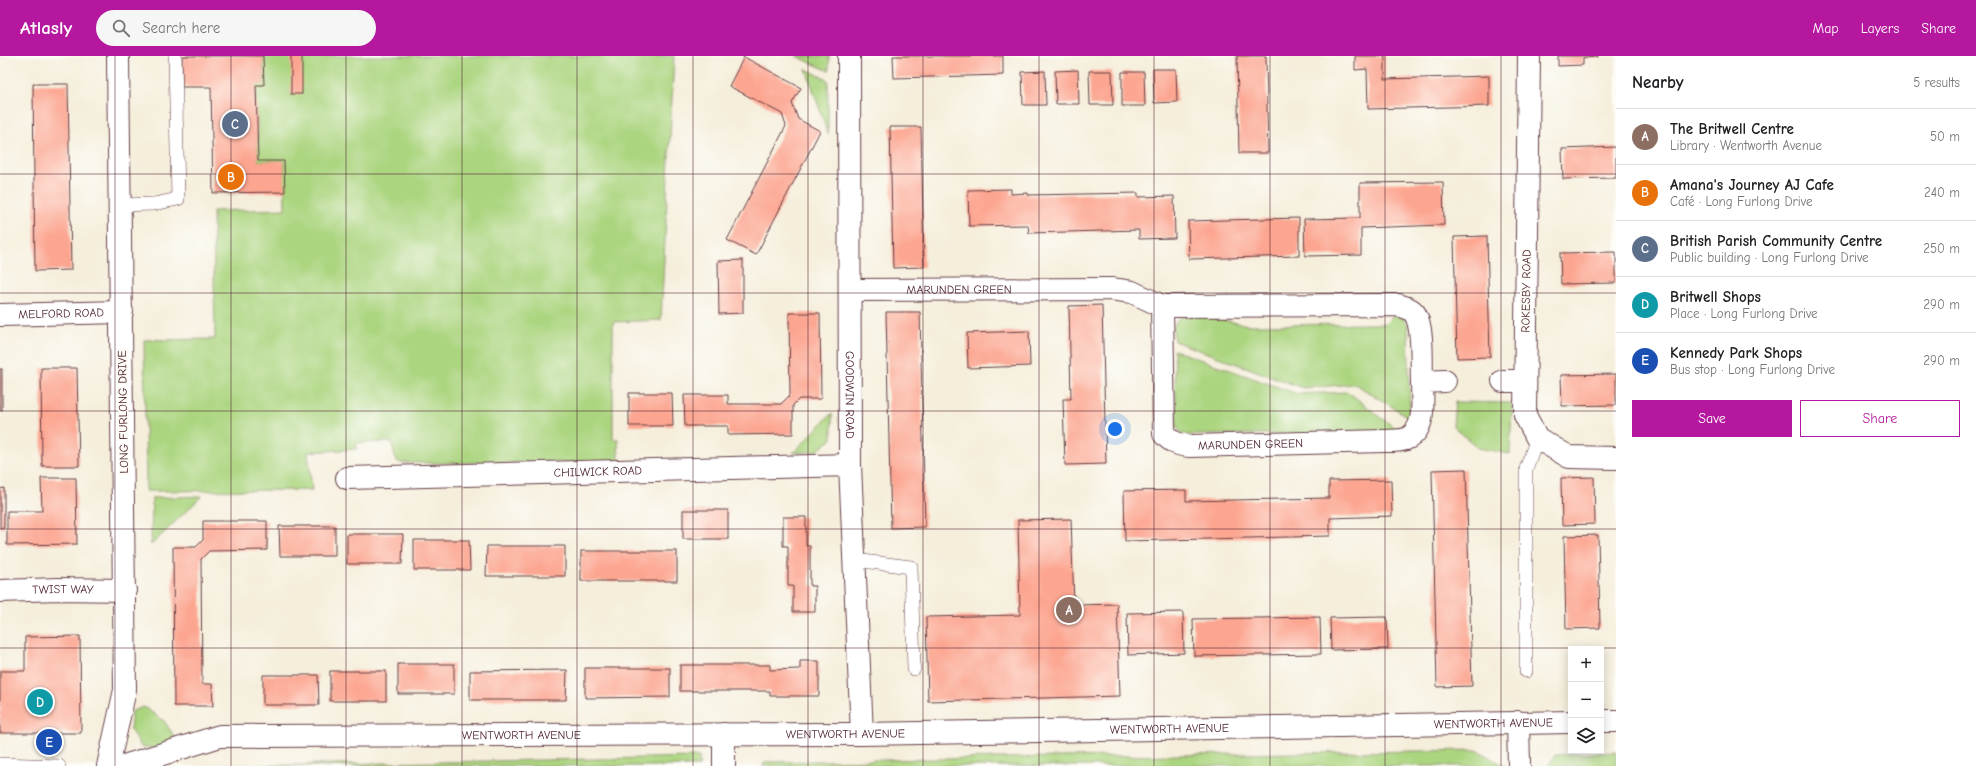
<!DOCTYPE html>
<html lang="en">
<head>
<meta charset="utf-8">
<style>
  :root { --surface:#fff; --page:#f6f6f6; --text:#202124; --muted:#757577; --line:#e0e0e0; --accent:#b5179e }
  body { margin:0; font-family:"Comic Neue",sans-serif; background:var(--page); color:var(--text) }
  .controls { position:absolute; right:12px; bottom:12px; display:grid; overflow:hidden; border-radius:0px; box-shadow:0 2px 10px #0003 }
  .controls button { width:36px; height:36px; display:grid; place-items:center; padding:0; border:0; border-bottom:1px solid var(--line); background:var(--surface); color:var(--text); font:20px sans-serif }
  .you { position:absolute; left:1115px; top:373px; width:14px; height:14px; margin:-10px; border:3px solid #fff; border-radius:50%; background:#1a73e8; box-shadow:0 0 0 6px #1a73e833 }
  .badge { display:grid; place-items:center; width:26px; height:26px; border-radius:50%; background:var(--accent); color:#fff; font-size:13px; font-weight:700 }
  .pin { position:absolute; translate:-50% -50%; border:2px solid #fff; box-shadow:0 1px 4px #0006 }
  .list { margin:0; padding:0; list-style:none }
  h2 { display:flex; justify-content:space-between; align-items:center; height:52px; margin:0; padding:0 16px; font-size:17px }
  h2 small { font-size:13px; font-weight:400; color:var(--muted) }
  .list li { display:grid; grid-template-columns:26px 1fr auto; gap:12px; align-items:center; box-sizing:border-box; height:56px; padding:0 16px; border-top:1px solid var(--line) }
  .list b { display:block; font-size:15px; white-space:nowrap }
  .list p { margin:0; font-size:13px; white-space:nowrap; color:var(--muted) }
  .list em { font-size:13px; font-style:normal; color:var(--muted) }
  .actions { display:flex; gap:8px; padding:12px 16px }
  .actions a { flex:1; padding:9px 0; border:1px solid var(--accent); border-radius:0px; text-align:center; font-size:14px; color:var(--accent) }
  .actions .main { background:var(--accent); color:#fff }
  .icon { flex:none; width:22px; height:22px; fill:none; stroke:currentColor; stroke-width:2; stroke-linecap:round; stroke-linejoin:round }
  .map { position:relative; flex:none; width:1616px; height:710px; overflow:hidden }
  header { display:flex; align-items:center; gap:24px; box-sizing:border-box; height:56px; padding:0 20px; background:var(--accent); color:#fff }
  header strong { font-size:19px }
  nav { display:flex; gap:22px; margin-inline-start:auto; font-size:14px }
  .search { width:280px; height:36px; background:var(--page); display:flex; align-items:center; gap:10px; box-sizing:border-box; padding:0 14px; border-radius:22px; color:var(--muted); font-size:15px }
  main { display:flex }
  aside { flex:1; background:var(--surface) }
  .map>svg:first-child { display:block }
  .green { fill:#acd580; stroke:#7b7a56 }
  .building { fill:#fca590 }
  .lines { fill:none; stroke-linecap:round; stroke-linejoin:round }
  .service-casing { stroke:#643e45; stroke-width:14 }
  .minor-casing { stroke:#643e45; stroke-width:24 }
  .tertiary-casing { stroke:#643e45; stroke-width:24 }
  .service { stroke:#fff; stroke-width:13 }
  .minor { stroke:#fff; stroke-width:22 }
  .tertiary { stroke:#fff; stroke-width:22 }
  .grid { fill:none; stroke:#4a1f2b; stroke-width:1; stroke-opacity:0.55 }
  .labels { text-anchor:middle; stroke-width:4; stroke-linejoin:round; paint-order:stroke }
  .street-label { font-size:12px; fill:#4a1f2b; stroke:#fdfcf7 }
</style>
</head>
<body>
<header>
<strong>Atlasly</strong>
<div class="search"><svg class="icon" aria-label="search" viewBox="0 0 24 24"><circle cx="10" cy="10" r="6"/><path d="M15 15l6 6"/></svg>Search here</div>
<nav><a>Map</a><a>Layers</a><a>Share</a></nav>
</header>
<main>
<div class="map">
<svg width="1616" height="710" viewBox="0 0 1616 710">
  <rect width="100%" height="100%" fill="#fdfcf7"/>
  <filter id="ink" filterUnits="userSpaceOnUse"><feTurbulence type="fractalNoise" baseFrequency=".025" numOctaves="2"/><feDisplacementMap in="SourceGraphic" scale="8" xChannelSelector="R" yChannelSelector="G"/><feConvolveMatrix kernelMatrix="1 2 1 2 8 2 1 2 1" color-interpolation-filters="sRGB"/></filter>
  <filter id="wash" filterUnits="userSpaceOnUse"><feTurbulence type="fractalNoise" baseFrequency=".012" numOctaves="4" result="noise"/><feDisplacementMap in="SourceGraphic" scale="16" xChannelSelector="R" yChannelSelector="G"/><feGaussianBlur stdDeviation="0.9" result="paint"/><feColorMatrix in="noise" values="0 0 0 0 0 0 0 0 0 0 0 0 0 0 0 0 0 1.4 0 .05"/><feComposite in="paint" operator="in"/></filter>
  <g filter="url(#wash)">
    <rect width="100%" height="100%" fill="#f5eedb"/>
    <g class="green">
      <polygon points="263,0 674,0 661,264 613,266 613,383 618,383 619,406 401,407 397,405 394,398 392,386 356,387 357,393 308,396 312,434 146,435 144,284 215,283 213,155 285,153 284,105 258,105 256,29 264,28"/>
      <polygon points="796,0 829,0 829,15"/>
      <polygon points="806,13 828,24 828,78"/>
      <polygon points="1395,258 1404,263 1408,269 1410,362 1355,328 1303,332 1174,285 1173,271 1180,261 1197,259 1248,269 1385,268"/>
      <polygon points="1174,294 1297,338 1348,336 1400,376 1189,379 1182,378 1177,371"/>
      <polygon points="1455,346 1512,347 1510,398 1478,392 1453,370"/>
      <polygon points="832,357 832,383 817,395 793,397"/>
      <polygon points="202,440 151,489 152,442"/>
      <polygon points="144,651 164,665 178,686 160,692 141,691 130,673 132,655"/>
      <polygon points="1477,694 1505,710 762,710 766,706"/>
      <polygon points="1616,696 1616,710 1548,710 1555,699"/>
      <polygon points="699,701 699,710 230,710"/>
    </g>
    <g id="blocks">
      <g class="building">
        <polygon points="182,0 263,0 264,29 256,29 258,105 284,105 285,136 213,137 211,31 182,31"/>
        <rect x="291" y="0" width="11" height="38"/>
        <polygon points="893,0 1003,0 1003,19 894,22"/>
        <polygon points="1237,0 1266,0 1268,97 1239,97"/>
        <polygon points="1355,0 1385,0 1385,23 1489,20 1489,50 1368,53 1367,13 1355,14"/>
        <polygon points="1558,0 1598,0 1598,1 1583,2 1583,9 1558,10"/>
        <polygon points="744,1 801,32 792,47 798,63 820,75 756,199 727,184 786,70 782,58 729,30"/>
        <polygon points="1153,13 1176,13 1177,46 1154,47"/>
        <polygon points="1078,14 1079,48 1056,48 1055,15"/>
        <polygon points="1045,15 1046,49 1023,49 1022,16"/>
        <polygon points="1089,15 1112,15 1113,49 1090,49"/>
        <polygon points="1122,16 1144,16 1145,50 1122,50"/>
        <polygon points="33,28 68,28 71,214 35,215"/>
        <polygon points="890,71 921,71 924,211 893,212"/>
        <polygon points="1616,91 1616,122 1563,123 1562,93"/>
        <polygon points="1443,126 1444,169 1361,172 1361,199 1305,200 1304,163 1360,162 1360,127"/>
        <polygon points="1011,133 1011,138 1028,137 1028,139 1138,137 1138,141 1174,140 1175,182 1139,183 1139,174 1029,177 1028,169 969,170 968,134"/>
        <polygon points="1299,162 1299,200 1189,203 1188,165"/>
        <polygon points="1487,180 1490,301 1457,302 1454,181"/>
        <polygon points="1616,196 1616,227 1561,228 1560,197"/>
        <polygon points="743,204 743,257 719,258 718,205"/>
        <polygon points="1102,249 1106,408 1065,409 1063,343 1071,343 1069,250"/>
        <polygon points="886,256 920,256 925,471 891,472"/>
        <polygon points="789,257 820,257 821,343 799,343 793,349 793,378 728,379 728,370 685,370 684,339 728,339 728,348 781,348 790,339"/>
        <polygon points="1029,275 1030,310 968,312 967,277"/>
        <polygon points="41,312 77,312 79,410 42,410"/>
        <rect x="0" y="313" width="2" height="41"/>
        <polygon points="1616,318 1616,349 1562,350 1561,319"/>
        <polygon points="629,337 672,337 673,370 629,370"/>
        <polygon points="1466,413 1472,630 1437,631 1432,414"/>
        <polygon points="1594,421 1595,468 1562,469 1561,422"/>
        <polygon points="41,422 76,422 77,488 7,489 7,455 42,455"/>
        <polygon points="1391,424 1392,460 1330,462 1330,480 1125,485 1124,435 1186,434 1186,445 1329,442 1329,425"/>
        <polygon points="4,432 4,472 0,472 0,433"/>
        <rect x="683" y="454" width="45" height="29"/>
        <polygon points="783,461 806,461 806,490 810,490 810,530 815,530 815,556 793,556 793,530 788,530 788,490 783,490"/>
        <polygon points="1071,463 1074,549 1117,548 1120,640 928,645 926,561 1020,559 1018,464"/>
        <polygon points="203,465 267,465 267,494 209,495 201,503 202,628 212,628 213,650 174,650 173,491 196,491 203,484"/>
        <polygon points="279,470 335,470 335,500 280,500"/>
        <polygon points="347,478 403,478 402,508 347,508"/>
        <polygon points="1598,479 1600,572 1566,573 1564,480"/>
        <polygon points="414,484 469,484 470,514 414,514"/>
        <polygon points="487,490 565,490 565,520 486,520"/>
        <rect x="581" y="495" width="96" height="30"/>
        <polygon points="1183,556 1184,597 1128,599 1127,557"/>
        <polygon points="1320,561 1321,598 1194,600 1193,563"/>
        <polygon points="1387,561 1388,593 1331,594 1330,562"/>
        <polygon points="80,580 81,677 0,677 0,615 25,615 25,581"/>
        <polygon points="800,605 819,605 819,640 770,640 770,635 680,635 680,609 770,609 770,614 800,613"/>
        <rect x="398" y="608" width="56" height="30"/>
        <polygon points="585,612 670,612 670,641 585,642"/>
        <polygon points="567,614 566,644 470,644 470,615"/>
        <rect x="330" y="615" width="56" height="30"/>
        <polygon points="263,619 318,619 319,649 263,649"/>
      </g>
    </g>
  </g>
  <g filter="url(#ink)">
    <use href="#blocks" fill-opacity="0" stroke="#643e45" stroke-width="1"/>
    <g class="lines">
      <g class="service-casing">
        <g id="service">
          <polyline points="120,149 154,148 178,143 175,0"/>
          <polyline points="854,504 911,511 914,613"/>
          <polyline points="1526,615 1526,413 1537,382"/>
          <polyline points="0,708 59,710"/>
        </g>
      </g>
      <g class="minor-casing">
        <g id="minor">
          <path id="s1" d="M849,0L850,409L862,678"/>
          <polyline points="1529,0 1525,359 1537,382 1569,401 1616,402"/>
          <path id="s2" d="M850,234L1111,233L1132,236L1162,250L1398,249C1404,251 1411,252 1415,258C1424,272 1421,309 1422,326"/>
          <path id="s3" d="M1162,250L1164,378C1172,387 1179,389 1190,390L1384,385C1391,385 1400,385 1406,383C1427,374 1422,345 1422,326L1445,325"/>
          <path id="s4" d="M0,259L122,256"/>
          <polyline points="1503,325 1525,325"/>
          <path id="s5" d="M347,422L850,409"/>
          <path id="s6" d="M0,535L58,533L125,534"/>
          <polyline points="1601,665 1616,665"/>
          <polyline points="1518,666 1519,710"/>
          <path id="s7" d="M124,710L220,680L862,678L1571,666"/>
          <polyline points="724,710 724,678"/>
        </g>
      </g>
      <g class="tertiary-casing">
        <polyline id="tertiary" points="108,710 125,634 118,0"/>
      </g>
      <use href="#service" class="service"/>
      <use href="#minor" class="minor"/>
      <use href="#tertiary" class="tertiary"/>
    </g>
  </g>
  <path class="grid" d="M115,0V710M231,0V710M346,0V710M462,0V710M577,0V710M693,0V710M808,0V710M923,0V710M1039,0V710M1154,0V710M1270,0V710M1385,0V710M1501,0V710M0,118H1616M0,237H1616M0,355H1616M0,473H1616M0,592H1616"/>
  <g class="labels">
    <g class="street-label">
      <text dy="4" stroke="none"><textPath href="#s2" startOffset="109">MARUNDEN GREEN</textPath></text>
      <text transform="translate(1526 235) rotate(-89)" y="4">ROKESBY ROAD</text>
      <text dy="4" stroke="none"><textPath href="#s4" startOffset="61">MELFORD ROAD</textPath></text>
      <text dy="4" stroke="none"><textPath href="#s1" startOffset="339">GOODWIN ROAD</textPath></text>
      <text transform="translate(123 356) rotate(-91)" y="4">LONG FURLONG DRIVE</text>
      <text dy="4" stroke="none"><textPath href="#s3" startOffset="218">MARUNDEN GREEN</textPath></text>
      <text dy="4" stroke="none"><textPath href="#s5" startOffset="251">CHILWICK ROAD</textPath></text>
      <text dy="4" stroke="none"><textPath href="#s6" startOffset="63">TWIST WAY</textPath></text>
      <text dy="4" stroke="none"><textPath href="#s7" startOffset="1374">WENTWORTH AVENUE</textPath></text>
      <text dy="4" stroke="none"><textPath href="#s7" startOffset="1050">WENTWORTH AVENUE</textPath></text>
      <text dy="4" stroke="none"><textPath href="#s7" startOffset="726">WENTWORTH AVENUE</textPath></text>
      <text dy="4" stroke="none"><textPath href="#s7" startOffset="402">WENTWORTH AVENUE</textPath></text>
    </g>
  </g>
</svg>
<div class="controls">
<button>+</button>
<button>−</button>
<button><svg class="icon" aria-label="layers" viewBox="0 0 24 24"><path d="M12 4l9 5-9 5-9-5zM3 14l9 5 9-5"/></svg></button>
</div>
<div class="you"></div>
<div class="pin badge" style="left:1069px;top:554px;background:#8d6e63">A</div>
<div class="pin badge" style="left:231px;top:121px;background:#e8710a">B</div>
<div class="pin badge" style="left:235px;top:68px;background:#5c6f8a">C</div>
<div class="pin badge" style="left:40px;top:646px;background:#0f9aa8">D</div>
<div class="pin badge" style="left:49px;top:686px;background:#1a4fb4">E</div>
</div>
<aside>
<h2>Nearby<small>5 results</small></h2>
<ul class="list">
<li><span class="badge" style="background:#8d6e63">A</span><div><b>The Britwell Centre</b><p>Library · Wentworth Avenue</p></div><em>50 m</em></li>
<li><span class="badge" style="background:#e8710a">B</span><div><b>Amana's Journey AJ Cafe</b><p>Café · Long Furlong Drive</p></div><em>240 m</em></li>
<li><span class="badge" style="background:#5c6f8a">C</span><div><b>British Parish Community Centre</b><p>Public building · Long Furlong Drive</p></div><em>250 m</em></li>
<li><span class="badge" style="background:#0f9aa8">D</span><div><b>Britwell Shops</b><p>Place · Long Furlong Drive</p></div><em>290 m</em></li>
<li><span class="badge" style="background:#1a4fb4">E</span><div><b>Kennedy Park Shops</b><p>Bus stop · Long Furlong Drive</p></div><em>290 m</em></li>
</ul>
<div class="actions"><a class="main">Save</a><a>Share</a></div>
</aside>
</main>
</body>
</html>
